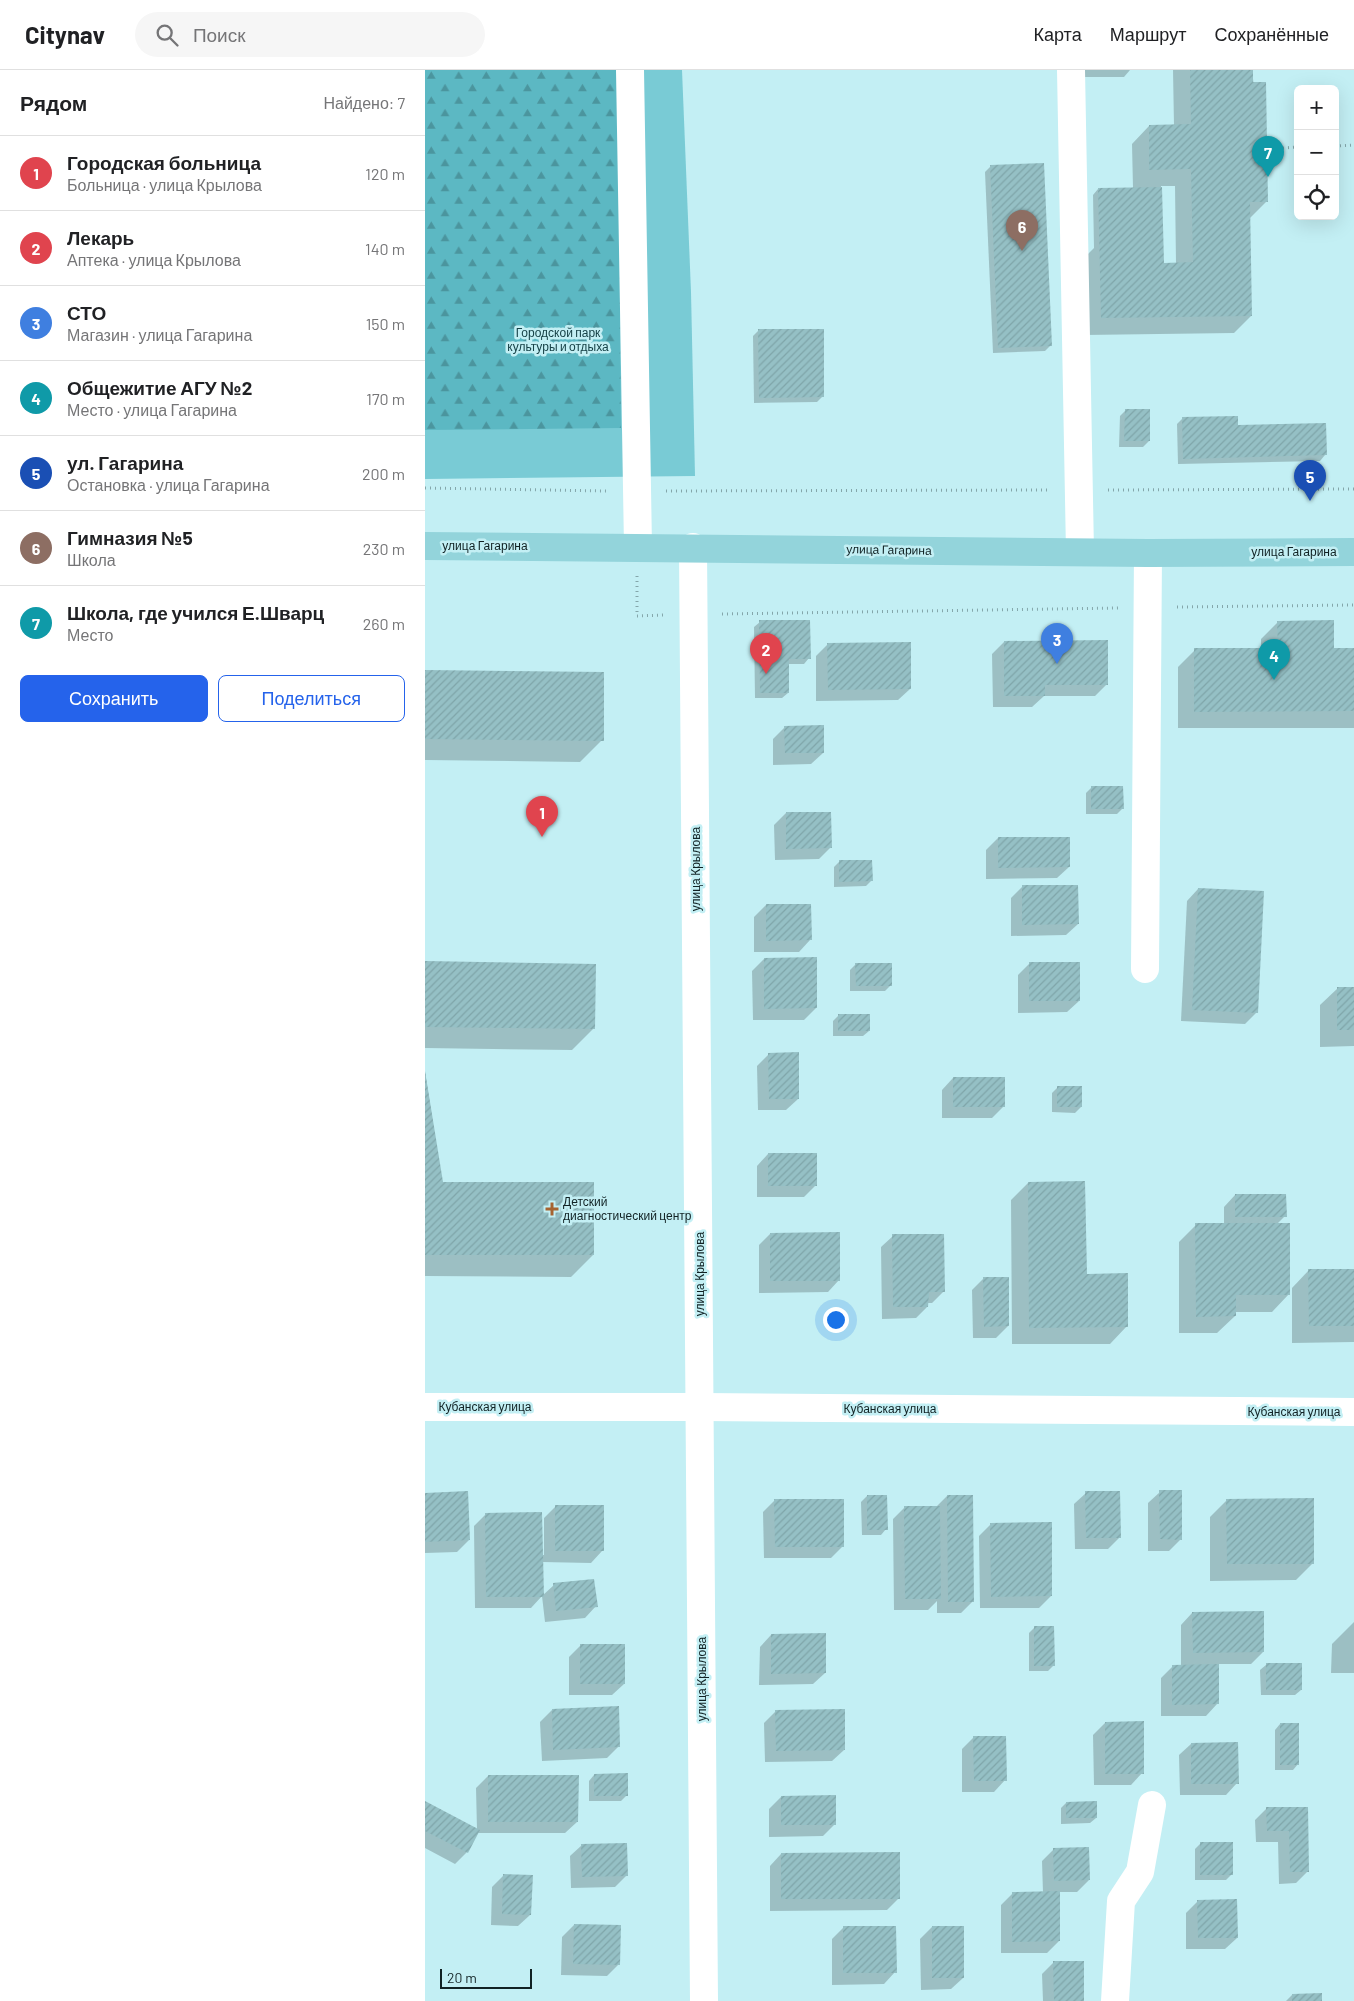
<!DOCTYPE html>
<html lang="ru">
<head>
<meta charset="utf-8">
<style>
  :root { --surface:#fff; --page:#f6f6f6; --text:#202124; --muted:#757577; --line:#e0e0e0; --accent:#2563eb }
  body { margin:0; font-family:Barlow,sans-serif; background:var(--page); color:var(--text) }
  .controls { position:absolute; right:15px; top:15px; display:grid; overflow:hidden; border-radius:8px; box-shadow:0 5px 20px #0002 }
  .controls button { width:45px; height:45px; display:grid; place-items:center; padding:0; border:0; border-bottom:1px solid var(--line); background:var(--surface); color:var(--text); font:25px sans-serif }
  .scale { position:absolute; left:15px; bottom:12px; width:92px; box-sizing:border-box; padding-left:5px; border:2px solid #112224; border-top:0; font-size:14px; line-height:18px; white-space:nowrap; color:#112224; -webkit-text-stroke:4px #c3eff4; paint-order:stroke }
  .you { position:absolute; left:410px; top:1249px; width:18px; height:18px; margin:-12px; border:4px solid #fff; border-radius:50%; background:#1a73e8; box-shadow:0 0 0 8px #1a73e833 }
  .badge { display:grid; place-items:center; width:32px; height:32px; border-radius:50%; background:var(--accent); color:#fff; font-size:16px; font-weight:700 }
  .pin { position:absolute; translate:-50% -41px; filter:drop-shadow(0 1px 2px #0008) }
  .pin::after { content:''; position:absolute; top:26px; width:18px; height:15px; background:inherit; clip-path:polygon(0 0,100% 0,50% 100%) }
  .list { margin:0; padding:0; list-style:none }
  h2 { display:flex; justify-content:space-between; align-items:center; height:65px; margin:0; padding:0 20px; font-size:21px }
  h2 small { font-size:16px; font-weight:400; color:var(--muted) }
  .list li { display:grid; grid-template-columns:32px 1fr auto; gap:15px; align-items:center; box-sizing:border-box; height:75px; padding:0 20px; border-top:1px solid var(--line) }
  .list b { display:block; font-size:19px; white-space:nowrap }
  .list p { margin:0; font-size:16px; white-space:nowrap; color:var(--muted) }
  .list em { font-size:16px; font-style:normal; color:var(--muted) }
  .actions { display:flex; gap:10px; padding:15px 20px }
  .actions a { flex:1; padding:11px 0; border:1px solid var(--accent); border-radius:8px; text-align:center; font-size:18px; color:var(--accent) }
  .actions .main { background:var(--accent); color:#fff }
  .icon { flex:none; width:28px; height:28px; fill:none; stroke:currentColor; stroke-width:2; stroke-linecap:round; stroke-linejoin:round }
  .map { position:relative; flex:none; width:929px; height:1931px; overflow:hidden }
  header { display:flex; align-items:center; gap:30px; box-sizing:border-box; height:70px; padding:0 25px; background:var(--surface); border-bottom:1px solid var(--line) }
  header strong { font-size:24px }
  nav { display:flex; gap:28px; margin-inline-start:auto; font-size:18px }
  .search { width:350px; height:45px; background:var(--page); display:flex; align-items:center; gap:12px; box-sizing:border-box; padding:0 18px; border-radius:28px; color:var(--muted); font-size:19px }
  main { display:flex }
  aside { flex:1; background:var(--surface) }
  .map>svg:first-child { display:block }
  .green { fill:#79cbd5 }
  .forest { fill:url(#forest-firs) }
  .shadow { fill:#0003; fill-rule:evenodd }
  .building { fill:url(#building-hatch) }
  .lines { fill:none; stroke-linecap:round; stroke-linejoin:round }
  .path { stroke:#84a6aa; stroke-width:3; stroke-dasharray:1 4; stroke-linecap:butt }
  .minor { stroke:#fff; stroke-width:28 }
  .major { stroke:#93d4db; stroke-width:28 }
  .poi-dot { fill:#a66431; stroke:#c3eff4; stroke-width:2 }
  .labels { text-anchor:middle; stroke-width:5; stroke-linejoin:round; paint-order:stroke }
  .park-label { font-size:12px; fill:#174247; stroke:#c3eff4 }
  .street-label { font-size:12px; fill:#112224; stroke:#c3eff4 }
  .poi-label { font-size:12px; fill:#112224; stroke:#c3eff4; text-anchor:start }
</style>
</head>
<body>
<header>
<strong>Citynav</strong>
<div class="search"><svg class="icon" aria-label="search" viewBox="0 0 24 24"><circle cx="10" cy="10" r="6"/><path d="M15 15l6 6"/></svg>Поиск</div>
<nav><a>Карта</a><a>Маршрут</a><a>Сохранённые</a></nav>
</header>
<main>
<aside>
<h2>Рядом<small>Найдено: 7</small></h2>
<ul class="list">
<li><span class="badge" style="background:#e0444e">1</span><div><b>Городская больница</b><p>Больница · улица Крылова</p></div><em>120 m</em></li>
<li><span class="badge" style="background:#e0444e">2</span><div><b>Лекарь</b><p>Аптека · улица Крылова</p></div><em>140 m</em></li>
<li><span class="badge" style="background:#3f7fe0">3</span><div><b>СТО</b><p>Магазин · улица Гагарина</p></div><em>150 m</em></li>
<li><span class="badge" style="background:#0f9aa8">4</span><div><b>Общежитие АГУ №2</b><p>Место · улица Гагарина</p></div><em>170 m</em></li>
<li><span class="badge" style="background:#1a4fb4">5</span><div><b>ул. Гагарина</b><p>Остановка · улица Гагарина</p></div><em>200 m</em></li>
<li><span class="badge" style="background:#8d6e63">6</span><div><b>Гимназия №5</b><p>Школа</p></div><em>230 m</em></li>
<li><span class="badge" style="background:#0f9aa8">7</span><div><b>Школа, где учился Е.Шварц</b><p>Место</p></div><em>260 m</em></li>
</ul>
<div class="actions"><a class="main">Сохранить</a><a>Поделиться</a></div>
</aside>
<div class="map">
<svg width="929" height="1931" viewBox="0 0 929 1931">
  <defs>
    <pattern id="forest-firs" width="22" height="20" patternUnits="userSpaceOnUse" patternTransform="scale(1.25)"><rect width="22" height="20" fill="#5cb8c3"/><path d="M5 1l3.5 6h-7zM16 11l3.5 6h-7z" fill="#4b959e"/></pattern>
    <pattern id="building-hatch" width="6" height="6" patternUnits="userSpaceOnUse" patternTransform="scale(1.25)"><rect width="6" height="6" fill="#95c0c5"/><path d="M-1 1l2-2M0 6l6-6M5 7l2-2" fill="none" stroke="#7fa5a9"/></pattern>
  </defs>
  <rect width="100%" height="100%" fill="#c3eff4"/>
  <polygon class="green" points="0,0 257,0 266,222 270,406 0,409"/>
  <polygon class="forest" points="0,0 193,0 196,358 0,360"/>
  <g class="shadow">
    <polygon points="655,0 705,0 699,7 655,7"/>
    <path d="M748,0H827L842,131L824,149L826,246L809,263L659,265L658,189L669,178L668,125L673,119L708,118L707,74L724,56H749ZM736,116H750L751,194H737Z"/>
    <polygon points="566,96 625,276 620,281 568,283 560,102"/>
    <polygon points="334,260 398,326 392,332 329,333 328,266"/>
    <polygon points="701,340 724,371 718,377 694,377 695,346"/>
    <polygon points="758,348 812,357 900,385 895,391 753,394 752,354"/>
    <polygon points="335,552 384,588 379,594 363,594 363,623 357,628 330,628 329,557"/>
    <polygon points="853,552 908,579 929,579 929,658 753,658 753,597 770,580 836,579 836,569"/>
    <polygon points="579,572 682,614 670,626 619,626 607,637 568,637 567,584"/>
    <polygon points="403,574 485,619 473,630 391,631 391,586"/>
    <polygon points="0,601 177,670 155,692 0,690"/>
    <polygon points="360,657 398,683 386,694 348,695 348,669"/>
    <polygon points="667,717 698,738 692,744 661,744 661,723"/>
    <polygon points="361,743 405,778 394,789 350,790 349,755"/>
    <polygon points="573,768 644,797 632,808 561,809 561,780"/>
    <polygon points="414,792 446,811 441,816 409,817 409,797"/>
    <polygon points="597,817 653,854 641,865 586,866 586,828"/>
    <polygon points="773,819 832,942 820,954 756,951 762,831"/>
    <polygon points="341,835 385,870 374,882 329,882 329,847"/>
    <polygon points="339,889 391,938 379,950 328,950 327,901"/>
    <polygon points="0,893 169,958 147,980 0,978"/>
    <polygon points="605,893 654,931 642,942 593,943 593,905"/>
    <polygon points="431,894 466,915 460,921 425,921 425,900"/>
    <polygon points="913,918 929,918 929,976 895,977 895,935"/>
    <polygon points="414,945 444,961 438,966 408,966 408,951"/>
    <polygon points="344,984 373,1029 361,1040 333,1040 332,996"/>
    <polygon points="0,1002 17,1113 168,1185 146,1207 0,1206"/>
    <polygon points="528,1008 579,1036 567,1048 517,1048 517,1020"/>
    <polygon points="632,1018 656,1037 650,1043 627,1042 627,1023"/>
    <polygon points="343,1084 391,1115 379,1127 332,1127 332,1096"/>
    <polygon points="603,1113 660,1205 702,1256 685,1274 587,1274 586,1130"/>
    <polygon points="810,1125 860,1146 852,1154 864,1224 847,1242 809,1242 810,1246 792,1263 754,1263 754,1172 771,1155 799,1155 799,1137"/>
    <polygon points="345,1164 414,1210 403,1222 334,1223 334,1175"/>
    <polygon points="468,1166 519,1221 507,1233 502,1233 502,1237 491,1248 457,1249 456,1177"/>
    <polygon points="884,1200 929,1200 929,1272 867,1273 867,1218"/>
    <polygon points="559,1208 583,1256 571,1268 548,1268 547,1220"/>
    <polygon points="735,1422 756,1469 744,1481 723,1481 723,1433"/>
    <polygon points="661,1423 695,1467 683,1479 650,1479 649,1434"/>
    <polygon points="0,1424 44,1470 32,1482 0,1483"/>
    <polygon points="442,1426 461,1459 456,1465 437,1465 436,1432"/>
    <polygon points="522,1426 548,1531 536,1543 512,1543 512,1531 503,1540 469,1540 468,1449 480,1437 511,1437"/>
    <polygon points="350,1430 418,1476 406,1488 339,1488 338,1442"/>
    <polygon points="802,1430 888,1493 871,1510 785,1511 785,1447"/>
    <polygon points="131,1436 177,1481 166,1493 117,1492 117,1526 129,1515 171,1536 160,1548 120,1552 117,1526 106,1538 50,1538 49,1456 61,1444 117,1485 119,1485 119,1448"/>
    <polygon points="566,1454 626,1526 614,1538 555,1538 554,1466"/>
    <polygon points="767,1543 838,1582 826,1594 792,1594 792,1634 781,1646 736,1646 736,1608 748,1596 756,1596 756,1555"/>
    <polygon points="929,1552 929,1603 906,1603 907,1574"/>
    <polygon points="610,1557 629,1595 623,1601 604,1601 604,1563"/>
    <polygon points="346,1565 400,1603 388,1614 334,1615 335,1577"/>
    <polygon points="156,1575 199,1614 187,1625 144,1625 144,1587"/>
    <polygon points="841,1595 876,1620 870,1625 836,1625 835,1600"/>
    <polygon points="127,1640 194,1676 182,1688 117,1691 115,1652"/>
    <polygon points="351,1641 419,1680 407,1691 340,1692 339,1653"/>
    <polygon points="680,1653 717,1703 706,1715 669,1715 668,1665"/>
    <polygon points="855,1654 873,1694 868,1700 850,1700 850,1660"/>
    <polygon points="549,1667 580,1710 569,1722 537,1722 537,1679"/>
    <polygon points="766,1674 812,1713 801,1725 755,1725 754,1685"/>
    <polygon points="169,1705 202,1725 196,1731 164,1731 164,1711"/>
    <polygon points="63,1706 152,1752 140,1763 52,1763 42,1782 30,1794 0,1778 0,1732 52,1760 51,1718"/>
    <polygon points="356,1727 409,1755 398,1766 344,1767 344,1739"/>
    <polygon points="641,1733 671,1748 665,1753 636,1754 636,1738"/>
    <polygon points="842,1738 882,1738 882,1802 871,1813 854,1814 853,1772 831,1772 830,1750"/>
    <polygon points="776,1773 806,1805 801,1810 770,1810 770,1779"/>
    <polygon points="157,1775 202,1805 190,1817 146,1818 145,1786"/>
    <polygon points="629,1779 664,1810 652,1822 633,1822 634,1871 622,1883 576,1883 576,1835 588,1823 618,1823 617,1791"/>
    <polygon points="356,1784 474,1828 462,1840 345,1841 345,1796"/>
    <polygon points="79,1805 105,1845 93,1856 66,1855 67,1817"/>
    <polygon points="773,1831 812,1868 800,1879 761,1879 761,1843"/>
    <polygon points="149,1855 194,1894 182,1906 136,1905 137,1867"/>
    <polygon points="507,1857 538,1908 526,1919 496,1920 495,1869"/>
    <polygon points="418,1858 470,1902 459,1914 407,1915 407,1869"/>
    <polygon points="629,1892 658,1931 618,1931 617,1904"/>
    <polygon points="867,1925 895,1931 861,1931"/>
  </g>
  <g class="building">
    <polygon points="765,0 828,0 828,12 841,12 843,132 825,132 827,246 676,248 673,118 737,117 739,193 768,192 766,99 724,100 724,55 766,54"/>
    <polygon points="619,93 627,276 573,278 565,95"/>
    <polygon points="333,259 399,259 399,327 334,328"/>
    <polygon points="700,339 725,339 725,371 699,371"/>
    <polygon points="813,346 813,355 901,353 902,385 758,389 757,347"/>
    <polygon points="334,550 385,550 386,589 364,589 364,623 335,623"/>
    <polygon points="909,550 909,578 929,578 929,641 769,642 769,578 853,578 852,551"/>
    <polygon points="683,570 683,615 620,615 620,626 579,626 579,571"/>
    <polygon points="486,572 486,619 403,620 402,573"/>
    <polygon points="0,600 179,602 179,671 0,669"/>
    <polygon points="399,655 399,683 360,683 359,656"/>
    <polygon points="666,716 698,716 699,739 666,739"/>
    <polygon points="361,742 406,742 407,778 361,779"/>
    <polygon points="573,767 645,767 645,797 573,798"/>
    <polygon points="414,790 447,790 448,811 414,812"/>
    <polygon points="597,815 653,815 654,854 597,855"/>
    <polygon points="773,818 839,821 833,943 767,940"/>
    <polygon points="341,834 386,834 387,870 341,871"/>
    <polygon points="392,887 392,938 339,939 339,888"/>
    <polygon points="0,891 171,894 170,959 0,957"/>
    <rect x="604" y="892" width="51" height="39"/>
    <polygon points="430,893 467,893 467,916 431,916"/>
    <rect x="912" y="917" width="17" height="43"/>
    <rect x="413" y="944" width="32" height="17"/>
    <polygon points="374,982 374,1029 344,1029 343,983"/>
    <polygon points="0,1001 18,1112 169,1112 169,1185 0,1185"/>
    <rect x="528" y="1007" width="52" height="30"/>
    <rect x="632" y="1016" width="25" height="21"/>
    <rect x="343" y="1083" width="49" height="33"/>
    <polygon points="660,1111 662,1204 703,1203 703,1257 604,1258 603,1112"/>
    <polygon points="810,1124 861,1124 862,1147 810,1147"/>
    <polygon points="770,1153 865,1153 865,1225 811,1225 811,1246 771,1247"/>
    <polygon points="415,1162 415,1211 345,1211 345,1163"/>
    <polygon points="467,1164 519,1164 520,1222 504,1222 503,1237 468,1237"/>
    <polygon points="883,1199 929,1199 929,1256 884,1256"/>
    <polygon points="558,1207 584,1207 584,1256 559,1257"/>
    <polygon points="734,1420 757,1420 757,1470 735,1469"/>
    <polygon points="43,1421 45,1470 0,1472 0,1423"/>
    <polygon points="660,1421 695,1421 696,1468 661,1468"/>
    <polygon points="442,1425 462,1425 463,1460 442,1460"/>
    <polygon points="522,1425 548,1425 549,1532 523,1532"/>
    <polygon points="889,1428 889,1494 802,1494 801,1429"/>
    <polygon points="349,1429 419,1429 419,1477 350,1477"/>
    <rect x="130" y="1435" width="49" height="46"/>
    <polygon points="479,1436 515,1436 516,1529 480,1529"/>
    <polygon points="117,1442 119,1527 61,1527 60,1443"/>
    <polygon points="627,1452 627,1526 566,1527 565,1453"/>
    <polygon points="169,1509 173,1537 131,1541 128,1513"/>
    <polygon points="839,1541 839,1582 768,1583 767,1542"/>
    <polygon points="609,1556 629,1556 630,1596 609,1596"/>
    <polygon points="401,1563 401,1603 346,1604 346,1564"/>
    <rect x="155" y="1574" width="45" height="40"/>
    <rect x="841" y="1593" width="36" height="27"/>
    <polygon points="794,1594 794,1634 747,1635 747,1595"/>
    <polygon points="194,1636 195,1677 128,1680 127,1639"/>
    <polygon points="420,1639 420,1680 351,1681 350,1640"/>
    <polygon points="719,1651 719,1704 680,1704 680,1652"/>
    <rect x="855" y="1653" width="19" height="42"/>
    <polygon points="548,1666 581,1666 582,1711 549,1711"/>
    <polygon points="813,1672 814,1714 766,1714 766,1673"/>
    <polygon points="203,1703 203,1726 169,1726 169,1704"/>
    <polygon points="63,1705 154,1705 153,1752 63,1752"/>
    <polygon points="411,1725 411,1755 356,1755 356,1726"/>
    <polygon points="0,1731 55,1760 43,1783 0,1761"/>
    <polygon points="672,1731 672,1748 641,1748 641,1732"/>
    <polygon points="841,1737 883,1737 884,1802 865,1802 864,1761 842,1761"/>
    <rect x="775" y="1772" width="33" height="33"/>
    <polygon points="202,1773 203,1806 157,1807 156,1774"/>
    <polygon points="664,1777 665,1810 629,1811 628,1778"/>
    <polygon points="475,1782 475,1829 356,1829 356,1783"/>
    <polygon points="78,1804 108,1805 106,1845 77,1844"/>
    <polygon points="635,1821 635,1871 587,1872 587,1822"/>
    <polygon points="812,1829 813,1868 773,1868 772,1830"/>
    <polygon points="149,1854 196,1855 195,1895 148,1894"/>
    <polygon points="418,1856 471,1856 472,1903 418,1903"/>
    <rect x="507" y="1856" width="32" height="52"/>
    <polygon points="628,1891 659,1891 659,1931 629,1931"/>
    <polygon points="897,1923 897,1931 867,1931 867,1924"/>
  </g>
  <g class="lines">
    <g class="path">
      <polyline points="910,76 929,75"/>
      <polyline points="858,78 873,77"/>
      <polyline points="0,418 182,421"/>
      <polyline points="683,420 929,419"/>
      <polyline points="241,421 624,420"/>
      <polyline points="212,506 212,546 238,545"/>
      <polyline points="752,537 929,535"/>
      <polyline points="297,544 693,538"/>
    </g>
    <g class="minor">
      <polyline points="205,0 213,477"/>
      <polyline points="646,0 655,482"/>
      <polyline points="268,477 279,1931"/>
      <polyline points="720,899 723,483"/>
      <polyline points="0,1337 276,1337 929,1342"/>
      <polyline points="690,1931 696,1831 715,1802 727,1735"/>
    </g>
    <polyline class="major" points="0,476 723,483 929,482"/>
  </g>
  <path class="poi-dot" d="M124.5 1131.5h5v5h5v5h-5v5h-5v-5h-5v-5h5z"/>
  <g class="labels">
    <g class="park-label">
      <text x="133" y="267">Городской парк<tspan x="133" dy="14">культуры и отдыха</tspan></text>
    </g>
    <g class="street-label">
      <text x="60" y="480">улица Гагарина</text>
      <text transform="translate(464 480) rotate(1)" y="4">улица Гагарина</text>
      <text x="869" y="486">улица Гагарина</text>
      <text transform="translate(271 799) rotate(-90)" y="4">улица Крылова</text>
      <text transform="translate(275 1204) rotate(-90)" y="4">улица Крылова</text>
      <text x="60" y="1341">Кубанская улица</text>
      <text x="465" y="1343">Кубанская улица</text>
      <text x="869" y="1346">Кубанская улица</text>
      <text transform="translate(277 1609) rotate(-90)" y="4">улица Крылова</text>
    </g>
    <g class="poi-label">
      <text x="138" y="1136">Детский<tspan x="138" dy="14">диагностический центр</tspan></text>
    </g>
  </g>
</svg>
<div class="controls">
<button>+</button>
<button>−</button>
<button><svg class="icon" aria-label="locate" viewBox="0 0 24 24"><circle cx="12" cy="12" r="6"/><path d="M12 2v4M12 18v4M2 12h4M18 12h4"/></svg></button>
</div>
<div class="scale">20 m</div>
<div class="you"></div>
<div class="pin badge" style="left:117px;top:767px;background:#e0444e">1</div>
<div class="pin badge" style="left:341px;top:604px;background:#e0444e">2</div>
<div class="pin badge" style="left:632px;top:594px;background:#3f7fe0">3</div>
<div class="pin badge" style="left:849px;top:610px;background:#0f9aa8">4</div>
<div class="pin badge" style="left:885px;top:431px;background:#1a4fb4">5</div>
<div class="pin badge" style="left:597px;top:181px;background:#8d6e63">6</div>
<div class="pin badge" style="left:843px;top:107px;background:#0f9aa8">7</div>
</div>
</main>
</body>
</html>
